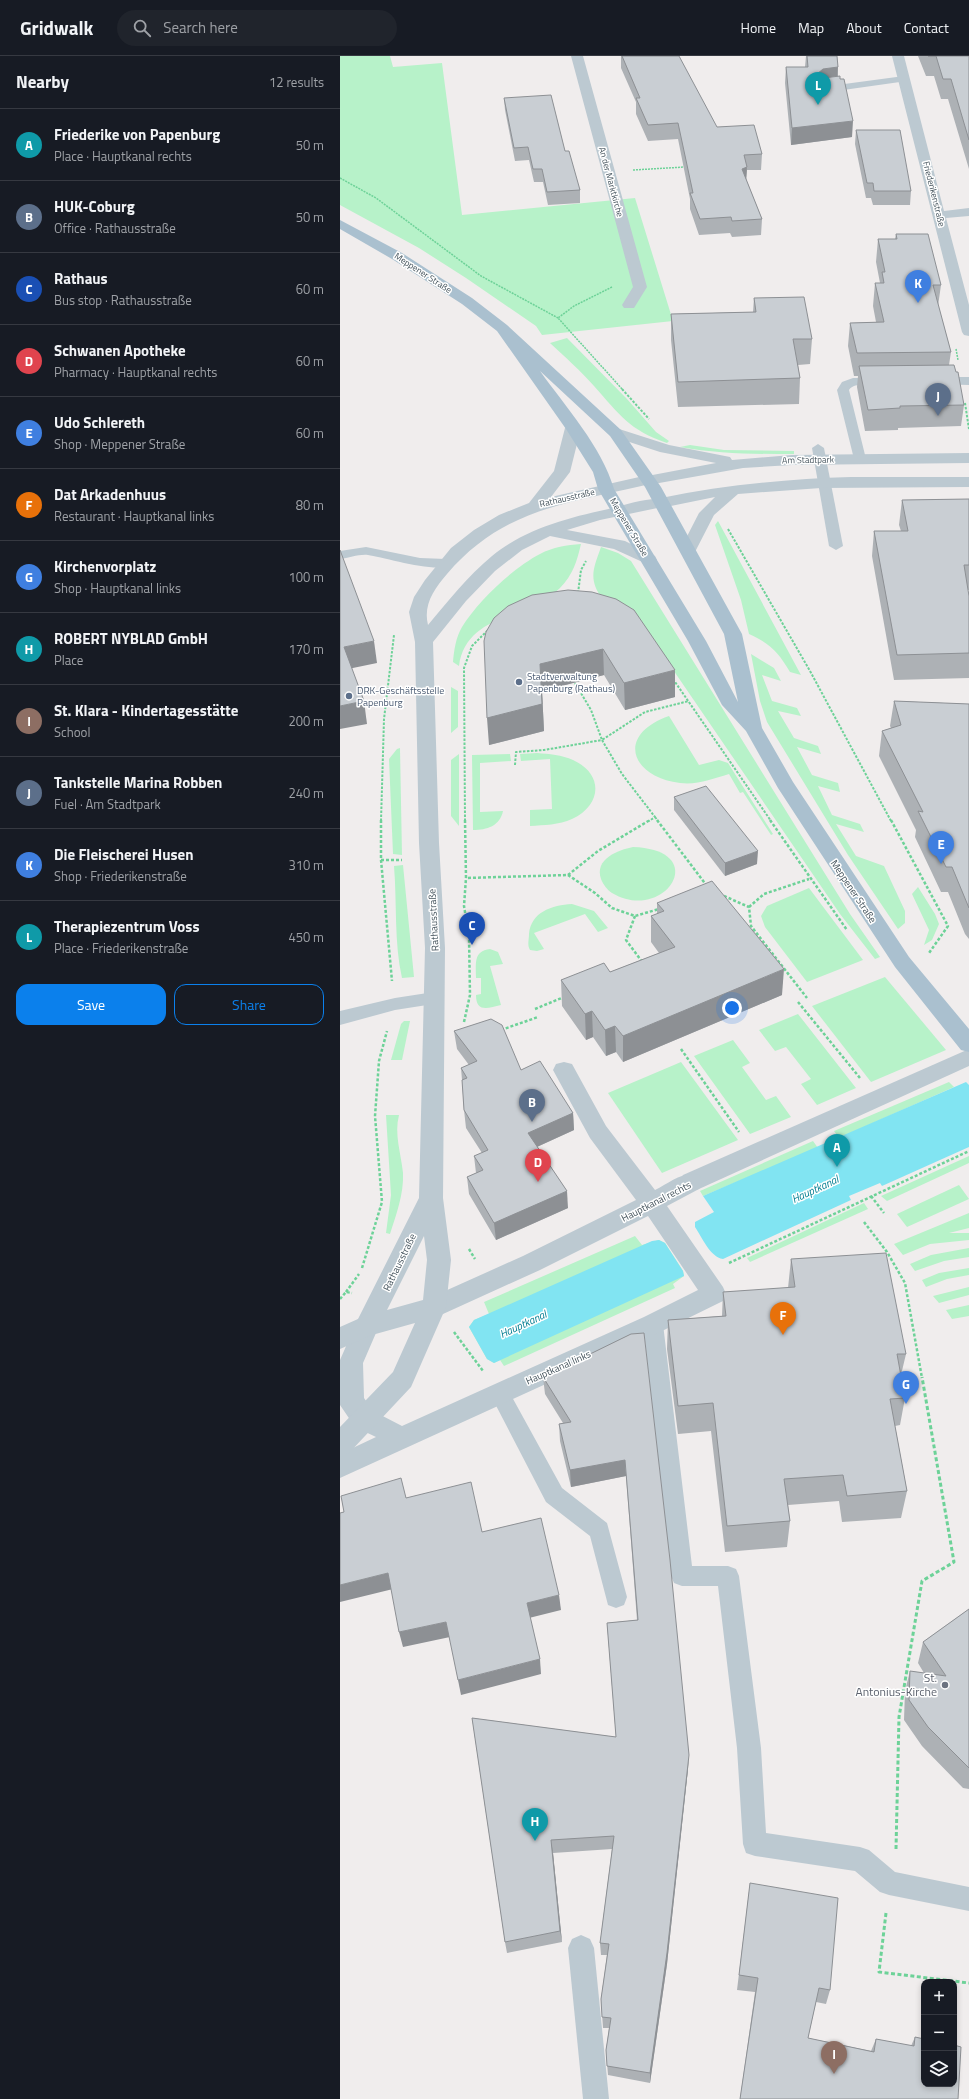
<!DOCTYPE html>
<html lang="en">
<head>
<meta charset="utf-8">
<style>
  :root { --surface:#171b24; --page:#20242c; --text:#f1f3f6; --muted:#9ea1a6; --line:#363941; --accent:#0b80ec }
  body { margin:0; font-family:"Titillium Web",sans-serif; background:var(--page); color:var(--text) }
  .controls { position:absolute; right:12px; bottom:12px; display:grid; overflow:hidden; border-radius:8px; box-shadow:0 2px 6px #0003 }
  .controls button { width:36px; height:36px; display:grid; place-items:center; padding:0; border:0; border-bottom:1px solid var(--line); background:var(--surface); color:var(--text); font:20px sans-serif }
  .you { position:absolute; left:392px; top:952px; width:14px; height:14px; margin:-10px; border:3px solid #fff; border-radius:50%; background:#1a73e8; box-shadow:0 0 0 6px #1a73e833 }
  .badge { display:grid; place-items:center; width:26px; height:26px; border-radius:50%; background:var(--accent); color:#fff; font-size:13px; font-weight:700 }
  .pin { position:absolute; translate:-50% -33px; filter:drop-shadow(0 1px 2px #0008) }
  .pin::after { content:''; position:absolute; top:21px; width:14px; height:12px; background:inherit; clip-path:polygon(0 0,100% 0,50% 100%) }
  .list { margin:0; padding:0; list-style:none }
  h2 { display:flex; justify-content:space-between; align-items:center; height:52px; margin:0; padding:0 16px; font-size:17px }
  h2 small { font-size:13px; font-weight:400; color:var(--muted) }
  .list li { display:grid; grid-template-columns:26px 1fr auto; gap:12px; align-items:center; box-sizing:border-box; height:72px; padding:0 16px; border-top:1px solid var(--line) }
  .list b { display:block; font-size:15px; white-space:nowrap }
  .list p { margin:0; font-size:13px; white-space:nowrap; color:var(--muted) }
  .list em { font-size:13px; font-style:normal; color:var(--muted) }
  .actions { display:flex; gap:8px; padding:12px 16px }
  .actions a { flex:1; padding:9px 0; border:1px solid var(--accent); border-radius:12px; text-align:center; font-size:14px; color:var(--accent) }
  .actions .main { background:var(--accent); color:#fff }
  .icon { flex:none; width:22px; height:22px; fill:none; stroke:currentColor; stroke-width:2; stroke-linecap:round; stroke-linejoin:round }
  .map { position:relative; flex:none; width:629px; height:2043px; overflow:hidden }
  header { display:flex; align-items:center; gap:24px; box-sizing:border-box; height:56px; padding:0 20px; background:var(--surface); border-bottom:1px solid var(--line) }
  header strong { font-size:19px }
  nav { display:flex; gap:22px; margin-inline-start:auto; font-size:14px }
  .search { width:280px; height:36px; background:var(--page); display:flex; align-items:center; gap:10px; box-sizing:border-box; padding:0 14px; border-radius:22px; color:var(--muted); font-size:15px }
  main { display:flex }
  aside { flex:1; background:var(--surface) }
  .map>svg:first-child { display:block }
  .green { fill:#b7f2c9 }
  .water { fill:#81e4f2 }
  .lines { fill:none; stroke-linecap:round; stroke-linejoin:round }
  .path-far3 { stroke:#6dd298; stroke-width:1.5; stroke-dasharray:2 1; stroke-linecap:butt }
  .path-far2 { stroke:#6dd298; stroke-width:2; stroke-dasharray:2.5 1.5; stroke-linecap:butt }
  .path-far1 { stroke:#6dd298; stroke-width:2.5; stroke-dasharray:3 2; stroke-linecap:butt }
  .path { stroke:#6dd298; stroke-width:3; stroke-dasharray:4 2.5; stroke-linecap:butt }
  .service { fill:#bcc9d1; fill-rule:evenodd }
  .pedestrian { fill:#bcc9d1; fill-rule:evenodd }
  .minor { fill:#bcc9d1; fill-rule:evenodd }
  .tertiary { fill:#bcc9d1; fill-rule:evenodd }
  .primary { fill:#aac0cf; fill-rule:evenodd }
  .wall { fill:#adb1b5 }
  .shaded-wall { fill:#8d9094 }
  .building { fill:#c9ced3; stroke:#8d9094 }
  .service-dot { fill:#5c6f8a; stroke:#fff; stroke-width:1.5 }
  .worship-dot { fill:#6b7280; stroke:#fff; stroke-width:1.5 }
  .labels { text-anchor:middle; stroke-width:3; stroke-linejoin:round; paint-order:stroke }
  .far-street-label { font-size:9px; fill:#44535c; stroke:#fff }
  .service-label { font-size:10px; fill:#4e5e75; stroke:#fff; text-anchor:start }
  .street-label { font-size:10px; fill:#44535c; stroke:#fff }
  .water-label { font-size:11px; font-style:italic; fill:#057f92; stroke:#fff }
  .near-worship-label { font-size:12px; fill:#5b616d; stroke:#fff; text-anchor:end }
</style>
</head>
<body>
<header>
<strong>Gridwalk</strong>
<div class="search"><svg class="icon" aria-label="search" viewBox="0 0 24 24"><circle cx="10" cy="10" r="6"/><path d="M15 15l6 6"/></svg>Search here</div>
<nav><a>Home</a><a>Map</a><a>About</a><a>Contact</a></nav>
</header>
<main>
<aside>
<h2>Nearby<small>12 results</small></h2>
<ul class="list">
<li><span class="badge" style="background:#0f9aa8">A</span><div><b>Friederike von Papenburg</b><p>Place · Hauptkanal rechts</p></div><em>50 m</em></li>
<li><span class="badge" style="background:#5c6f8a">B</span><div><b>HUK-Coburg</b><p>Office · Rathausstraße</p></div><em>50 m</em></li>
<li><span class="badge" style="background:#1a4fb4">C</span><div><b>Rathaus</b><p>Bus stop · Rathausstraße</p></div><em>60 m</em></li>
<li><span class="badge" style="background:#e0444e">D</span><div><b>Schwanen Apotheke</b><p>Pharmacy · Hauptkanal rechts</p></div><em>60 m</em></li>
<li><span class="badge" style="background:#3f7fe0">E</span><div><b>Udo Schlereth</b><p>Shop · Meppener Straße</p></div><em>60 m</em></li>
<li><span class="badge" style="background:#e8710a">F</span><div><b>Dat Arkadenhuus</b><p>Restaurant · Hauptkanal links</p></div><em>80 m</em></li>
<li><span class="badge" style="background:#3f7fe0">G</span><div><b>Kirchenvorplatz</b><p>Shop · Hauptkanal links</p></div><em>100 m</em></li>
<li><span class="badge" style="background:#0f9aa8">H</span><div><b>ROBERT NYBLAD GmbH</b><p>Place</p></div><em>170 m</em></li>
<li><span class="badge" style="background:#8d6e63">I</span><div><b>St. Klara - Kindertagesstätte</b><p>School</p></div><em>200 m</em></li>
<li><span class="badge" style="background:#5c6f8a">J</span><div><b>Tankstelle Marina Robben</b><p>Fuel · Am Stadtpark</p></div><em>240 m</em></li>
<li><span class="badge" style="background:#3f7fe0">K</span><div><b>Die Fleischerei Husen</b><p>Shop · Friederikenstraße</p></div><em>310 m</em></li>
<li><span class="badge" style="background:#0f9aa8">L</span><div><b>Therapiezentrum Voss</b><p>Place · Friederikenstraße</p></div><em>450 m</em></li>
</ul>
<div class="actions"><a class="main">Save</a><a>Share</a></div>
</aside>
<div class="map">
<svg width="629" height="2043" viewBox="0 0 629 2043">
  <rect width="100%" height="100%" fill="#f0eded"/>
  <g class="green">
    <polygon points="0,0 50,0 53,11 102,7 122,159 295,142 333,265 202,279 196,270 126,222 79,192 0,149"/>
    <path d="M227,282L287,343L316,376L329,385L327,387C289,374 280,359 254,330C241,315 225,301 210,287Z"/>
    <path d="M350,389L384,394L454,395V398C415,398 378,398 340,391Z"/>
    <path d="M378,465L461,619L450,616C438,596 431,588 409,578L401,544L375,469Z"/>
    <path d="M241,488C237,505 233,519 220,532C190,562 126,557 119,610L113,606C114,594 116,581 122,571C138,545 173,512 200,498C213,491 227,489 241,488Z"/>
    <path d="M261,491L278,497L291,505L510,858L540,901L535,903L500,858L325,602L263,544C248,523 253,514 261,491Z"/>
    <polygon points="411,598 434,612 441,625 422,619 432,645 457,652 461,660 438,655 454,682 478,690 481,698 457,691 472,719 498,727 500,736 478,730 492,759 520,768 524,776 496,768 516,800 544,810 565,855 565,867 558,873 508,799 427,666 420,645"/>
    <polygon points="111,631 118,635 118,671 111,677"/>
    <path d="M329,660L359,709L379,704L388,707L433,778L431,779L403,736L400,737L389,718C372,723 358,729 340,727C291,721 275,679 329,660Z"/>
    <polygon points="60,692 62,799 53,798 49,703 57,693"/>
    <path d="M197,697C209,698 222,699 233,704C264,718 262,749 232,763C219,769 204,769 190,770V754L212,753L210,703L181,705L180,698Z"/>
    <polygon points="119,698 119,770 111,760 111,704"/>
    <path d="M170,698L171,705L140,707V756L163,755C160,770 147,774 133,774L132,699Z"/>
    <path d="M293,791C373,794 324,868 272,837C267,834 263,828 261,823C254,803 278,794 293,791Z"/>
    <path d="M63,809L74,921L62,922C54,887 57,846 54,810Z"/>
    <polygon points="578,831 595,858 599,868 592,884 584,889 589,874 572,838"/>
    <polygon points="469,832 523,904 467,926 425,871 421,860 427,850"/>
    <path d="M232,848L254,855L268,872L258,876L245,858L194,877L204,893L197,895L190,894C187,889 189,884 189,878C191,856 212,849 232,848Z"/>
    <path d="M150,893L158,896L163,908L150,910L161,949C148,952 136,957 136,939L141,938V922H136C136,908 133,895 150,893Z"/>
    <polygon points="545,921 606,994 531,1026 472,950"/>
    <polygon points="458,958 516,1032 477,1049 461,1028 471,1023 446,991 435,995 419,974"/>
    <polygon points="64,965 70,965 62,1004 51,1004 61,968"/>
    <polygon points="393,984 410,1007 402,1011 426,1044 436,1040 451,1061 410,1078 354,1000"/>
    <polygon points="341,1006 398,1084 322,1117 268,1037"/>
    <polygon points="609,1026 614,1031 499,1082 494,1075"/>
    <path d="M46,1059H59C54,1078 61,1097 63,1117C64,1138 56,1159 50,1178L46,1177L51,1139Z"/>
    <polygon points="473,1085 478,1092 363,1140 360,1135"/>
    <polygon points="629,1100 629,1107 547,1145 541,1140"/>
    <polygon points="619,1129 629,1143 567,1171 557,1158"/>
    <polygon points="524,1147 528,1153 410,1206 407,1202"/>
    <polygon points="629,1157 629,1172 609,1177 629,1177 629,1184 590,1188 563,1199 554,1188"/>
    <polygon points="295,1180 302,1189 319,1184 325,1187 343,1215 344,1220 333,1228 335,1232 164,1310 160,1304 154,1307 147,1303 129,1271 134,1264 149,1258 144,1246"/>
    <polygon points="629,1192 629,1201 604,1205 575,1215 570,1208 591,1199"/>
    <polygon points="629,1212 629,1219 607,1223 586,1231 582,1224 599,1217"/>
    <polygon points="629,1231 629,1239 599,1247 593,1240"/>
    <polygon points="629,1249 629,1260 612,1263 606,1254"/>
  </g>
  <g class="water">
    <path d="M626,1026L629,1029V1091L542,1130L540,1127L509,1140L511,1144L383,1203C370,1201 362,1181 355,1171V1166L374,1156L363,1140Z"/>
    <polygon points="319,1184 325,1187 343,1215 344,1220 154,1307 147,1303 129,1271 134,1264 312,1185"/>
  </g>
  <g class="lines">
    <g class="path-far3">
      <polyline points="293,114 345,111"/>
      <polyline points="0,122 36,142 141,220 218,262"/>
      <polyline points="272,231 234,250 218,262 283,334"/>
      <polyline points="616,293 618,304"/>
    </g>
    <g class="path-far2">
      <polyline points="282,333 309,363"/>
      <polyline points="625,347 629,373"/>
      <polyline points="388,473 470,615 551,765"/>
      <polyline points="238,537 241,514 246,505"/>
      <polyline points="333,623 431,765"/>
      <polyline points="235,627 251,654 262,684 305,656 349,645"/>
      <polyline points="175,709 176,696 204,694 262,684 282,718 315,761 309,765"/>
      <polyline points="315,761 318,765"/>
      <polyline points="41,765 44,663 54,579"/>
      <polyline points="125,765 124,612 132,590 149,573"/>
    </g>
    <g class="path-far1">
      <polyline points="41,764 41,804 62,804"/>
      <polyline points="125,764 126,822 228,819 255,837 272,852 295,860 319,853"/>
      <polyline points="317,764 367,830"/>
      <polyline points="430,764 507,874"/>
      <polyline points="551,764 608,870 589,897"/>
      <polyline points="41,804 52,925"/>
      <polyline points="228,819 258,795 310,764"/>
      <polyline points="384,840 409,851 411,870 467,942"/>
      <polyline points="409,851 424,838 469,823"/>
      <polyline points="295,860 286,884 303,907"/>
      <polyline points="458,946 520,1022"/>
      <polyline points="195,953 224,941"/>
      <polyline points="124,966 130,939 129,880 124,850 126,822"/>
      <polyline points="161,974 198,961"/>
      <polyline points="341,993 399,1076"/>
      <polyline points="531,1140 544,1157"/>
      <polyline points="524,1166 547,1196 565,1227 582,1322"/>
      <polyline points="129,1193 135,1203"/>
      <polyline points="389,1207 629,1095"/>
      <polyline points="22,1212 42,1146 35,1060 39,1005 47,975"/>
      <polyline points="6,1236 19,1218"/>
      <polyline points="0,1243 6,1236 12,1237"/>
      <polyline points="114,1276 143,1315"/>
    </g>
    <g class="path">
      <polyline points="556,1793 559,1661 582,1525 614,1506 582,1321"/>
      <polyline points="546,1857 539,1916 629,1927"/>
    </g>
    <g class="service">
      <polygon points="564,20 569,23 567,25 482,37 477,34 482,31"/>
      <polygon points="596,321 629,321 629,329 592,328 590,325"/>
      <path d="M513,322H542L548,326C540,337 517,322 509,334L526,403L520,407L514,403L497,334L502,326Z"/>
      <polygon points="478,388 484,392 503,490 496,494 489,490 472,392"/>
      <path d="M26,491L80,502L106,503L113,507C104,520 43,501 28,499C19,498 9,502 0,503V495Z"/>
      <polygon points="94,936 100,937 103,942 100,947 55,954 0,969 0,955 55,942"/>
      <polygon points="313,1259 320,1262 323,1268 352,1510 388,1510 396,1513 399,1520 421,1692 426,1777 520,1791 529,1794 555,1816 629,1831 629,1855 549,1839 540,1836 515,1815 415,1800 406,1797 403,1788 397,1692 378,1530 342,1530 334,1527 331,1520 303,1268 306,1262"/>
      <polygon points="160,1329 167,1332 222,1432 267,1467 287,1541 284,1549 276,1552 268,1549 250,1480 206,1446 150,1338 153,1332"/>
      <polygon points="241,1879 250,1883 254,1892 269,2043 243,2043 228,1892 232,1883"/>
    </g>
    <polygon class="pedestrian" points="629,993 629,1010 359,1133 351,1135 343,1133 339,1126 343,1119"/>
    <g class="minor">
      <polygon points="231,0 243,0 307,231 294,252 284,252 282,249 293,231"/>
      <polygon points="552,0 564,0 604,155 629,152 629,160 606,162 629,249 629,280 624,279 622,276"/>
      <polygon points="276,372 329,389 390,401 392,404 452,399 629,397 629,407 452,409 403,412 308,429 302,427 300,424 302,421 376,407 320,396 271,380 268,377 271,374"/>
      <path d="M511,421H629V431L481,432L398,438L374,459L356,494L354,498H342L340,494L359,457L375,441L321,452L315,450L313,447L315,444L321,442C384,429 447,423 511,421Z"/>
      <path d="M224,1006L232,1008L266,1070L315,1134C329,1127 344,1114 359,1119L363,1126L359,1133L327,1150L383,1231L386,1238L383,1245L322,1275L0,1422V1398L36,1381L15,1371L0,1349V1304L18,1263L27,1260L36,1263L39,1270L23,1307L24,1342L33,1355L62,1370L304,1261L358,1234L308,1160L200,1214L103,1258L94,1261L85,1258L82,1251L85,1244L183,1200L296,1144L250,1082L213,1014L216,1008Z"/>
    </g>
    <path class="tertiary" d="M233,367L238,369L241,372L230,416L211,441L308,419L314,421L316,424L314,427C233,447 165,450 107,518C94,533 83,549 88,569C108,545 128,520 152,500C186,472 231,461 273,452C288,448 311,440 327,444L329,447L327,450L260,464L227,474L285,485L315,500L317,504L315,508L309,509L274,493L210,480L182,494L155,515L126,545L93,586L99,787L105,892L103,1142L111,1204L106,1251L71,1331L9,1397L0,1401V1371L53,1316L75,1267L32,1279L0,1293V1271L18,1263L79,1142L85,892L79,787L75,586L69,556L74,541L85,524L111,492L134,474L159,459L189,447L214,415L225,372L228,369ZM84,1180L87,1204L83,1244L47,1254Z"/>
    <path class="primary" d="M0,164L62,197L132,242L167,269L281,374L321,431L402,578L422,672L453,726L569,901L629,973V996L621,994L555,911L438,732L406,675L382,649L348,585L258,433L253,416L226,373L157,275L122,248L52,203L0,173ZM200,315L270,380L305,431L384,578L398,646L366,585L274,433C262,391 225,350 200,315Z"/>
  </g>
  <g class="wall">
    <polygon points="281,0 282,0 377,71 422,98 421,114 407,114 406,123 422,163 421,179 392,181 390,177 359,179 350,153 350,143 338,83 308,85 296,58 296,46 281,12"/>
    <polygon points="466,0 497,0 498,20 500,23 512,81 451,89 445,27 446,11 465,11"/>
    <polygon points="578,0 629,0 629,113 608,43 601,43 594,20 586,20"/>
    <polygon points="164,42 225,95 240,134 240,147 208,149 203,126 194,126 189,104 175,105 165,54"/>
    <polygon points="516,74 571,135 570,149 533,149 531,142 526,142 515,88"/>
    <polygon points="556,178 601,229 598,250 611,296 609,309 624,349 621,370 558,372 558,374 525,375 517,331 518,320 514,320 508,290 510,267 536,266 533,250 535,227 540,227 536,206 538,183 555,183"/>
    <polygon points="414,242 472,283 470,308 458,309 460,322 459,348 338,351 331,284 331,258 413,256"/>
    <polygon points="629,443 629,534 628,534 629,540 629,622 554,624 532,500 534,475 561,475 559,469 562,444"/>
    <polygon points="192,539 335,641 285,654 264,619 202,635 204,675 149,689"/>
    <polygon points="554,645 629,648 629,883 625,878 608,836 601,836 575,781 576,774 539,700 542,675 551,672 550,670"/>
    <polygon points="334,741 417,808 385,820 334,754"/>
    <polygon points="317,847 442,939 283,1006 276,996 266,1000 253,981 246,984 222,950 221,924 270,916 319,897 311,886 311,860 317,858"/>
    <polygon points="114,975 181,1014 233,1057 234,1074 197,1091 228,1152 156,1184 129,1138 127,1121 136,1117 134,1100 142,1097 126,1072 124,1054 122,1024 121,1012 129,1009 117,993"/>
    <polygon points="451,1203 566,1298 561,1319 565,1342 560,1369 555,1370 567,1435 561,1462 502,1466 499,1445 448,1449 450,1465 447,1491 385,1496 371,1375 338,1378 327,1293 328,1264 382,1260 383,1236 448,1232"/>
    <polygon points="291,1278 348,1713 327,1908 310,2027 268,2019 266,1994 269,1972 263,1972 261,1943 267,1899 261,1899 260,1887 272,1793 213,1797 222,1886 167,1897 165,1886 132,1662 276,1681 267,1567 297,1564 286,1420 231,1431 220,1385 219,1368 223,1367 205,1338 203,1321"/>
    <polygon points="629,1553 629,1733 623,1732 582,1690 564,1664 565,1635 570,1615 584,1617 578,1607 583,1586"/>
    <polygon points="410,1827 490,1934 486,1948 476,1946 468,1982 531,1995 536,1983 571,1990 575,1981 618,2043 400,2043 415,1936 397,1934"/>
  </g>
  <g class="shaded-wall">
    <polygon points="498,11 497,27 476,35 477,18 483,13"/>
    <polygon points="513,65 512,81 451,89 452,72"/>
    <polygon points="407,111 406,127 402,113"/>
    <polygon points="34,585 37,607 8,613 4,591"/>
    <polygon points="263,593 264,619 202,635 204,675 149,689 147,662 200,608"/>
    <polygon points="335,614 335,641 285,654 284,627"/>
    <polygon points="24,645 27,668 0,673 0,650"/>
    <polygon points="418,795 417,808 385,820 385,807"/>
    <polygon points="444,913 442,939 283,1006 283,980"/>
    <polygon points="252,955 253,981 246,984 245,958"/>
    <polygon points="275,970 276,996 266,1000 265,974"/>
    <polygon points="233,1057 234,1074 190,1094 188,1077"/>
    <polygon points="227,1135 228,1152 156,1184 154,1167"/>
    <polygon points="285,1404 286,1420 231,1431 230,1414"/>
    <polygon points="48,1517 53,1533 0,1546 0,1529"/>
    <polygon points="219,1539 221,1554 189,1562 187,1547"/>
    <polygon points="106,1566 110,1581 63,1591 59,1576"/>
    <polygon points="200,1603 201,1618 121,1639 118,1624"/>
    <polygon points="349,1699 348,1713 327,1908 310,2027 310,2017"/>
    <polygon points="211,1784 213,1797 222,1886 220,1875"/>
  </g>
  <g class="building">
    <polygon points="282,0 339,0 377,71 414,69 422,98 404,99 407,111 402,113 422,163 392,165 391,161 360,163 350,137 353,137 338,67 308,69 296,42 300,42"/>
    <polygon points="467,0 497,0 498,11 483,13 477,18 483,22 500,20 500,23 504,23 513,65 452,72 446,11 468,11"/>
    <polygon points="588,0 629,0 629,84 611,23 603,23 596,0"/>
    <polygon points="211,39 225,95 229,95 240,134 207,136 202,113 193,113 188,91 174,92 164,42"/>
    <polygon points="516,74 560,74 571,135 534,135 533,127 527,127"/>
    <polygon points="556,178 588,178 601,229 593,229 611,296 517,297 510,267 544,266 535,227 544,227 542,216 545,216 538,183 557,183"/>
    <polygon points="464,241 472,283 453,283 460,322 338,326 331,258 416,256 414,242"/>
    <polygon points="614,309 616,316 618,316 624,349 560,350 560,352 528,354 519,310"/>
    <polygon points="629,443 629,509 624,509 629,540 629,597 557,599 534,475 568,475 562,444"/>
    <polygon points="0,494 34,585 4,591 24,645 0,650"/>
    <polygon points="228,534 252,536 276,543 294,554 335,614 284,627 263,593 200,608 202,648 147,662 144,585 146,576 154,562 168,550 192,539"/>
    <polygon points="554,645 629,648 629,852 612,811 606,811 578,755 583,756 542,675 561,669"/>
    <polygon points="366,730 418,795 385,807 334,741"/>
    <polygon points="372,825 444,913 283,980 275,970 265,974 252,955 245,958 221,924 264,907 270,916 335,891 311,860 324,855 317,847"/>
    <polygon points="151,963 162,969 181,1014 200,1005 233,1057 188,1077 227,1135 154,1167 127,1121 143,1114 134,1100 148,1094 124,1054 122,1024 127,1022 121,1012 137,1005 114,975"/>
    <polygon points="546,1197 566,1298 557,1298 565,1342 550,1343 567,1435 507,1440 503,1419 444,1423 450,1465 387,1470 373,1347 338,1350 328,1264 386,1260 383,1236 455,1231 451,1203"/>
    <polygon points="304,1277 330,1504 349,1699 327,1897 310,2017 267,2010 266,1994 271,1962 262,1961 261,1943 269,1888 260,1887 274,1780 211,1784 220,1875 165,1886 132,1662 276,1681 267,1567 298,1564 285,1404 230,1414 219,1368 231,1366 203,1321 291,1278"/>
    <polygon points="61,1422 66,1442 131,1426 142,1476 201,1462 219,1539 187,1547 200,1603 118,1624 106,1566 59,1576 48,1517 0,1529 0,1457 4,1456 1,1440"/>
    <polygon points="629,1553 629,1712 588,1671 569,1644 570,1615 606,1620 583,1586"/>
    <polygon points="410,1827 498,1842 490,1934 479,1932 468,1982 534,1996 536,1983 574,1990 575,1981 584,1983 584,2028 614,2028 614,1989 621,1991 618,2043 400,2043 418,1922 399,1919"/>
  </g>
  <g class="service-dot">
    <circle cx="179" cy="626" r="4"/>
    <circle cx="9" cy="640" r="4"/>
  </g>
  <circle class="worship-dot" cx="605" cy="1629" r="4"/>
  <g class="labels">
    <g class="far-street-label">
      <text transform="translate(271 126) rotate(75)" y="3">An der Marktkirche</text>
      <text transform="translate(594 138) rotate(76)" y="3">Friederikenstraße</text>
      <text transform="translate(83 217) rotate(33)" y="3">Meppener Straße</text>
      <text transform="translate(468 404) rotate(-1)" y="3">Am Stadtpark</text>
      <text transform="translate(227 442) rotate(-13)" y="3">Rathausstraße</text>
      <text transform="translate(289 471) rotate(59)" y="3">Meppener Straße</text>
    </g>
    <g class="service-label">
      <text x="187" y="624">Stadtverwaltung<tspan x="187" dy="12">Papenburg (Rathaus)</tspan></text>
      <text x="17" y="638">DRK-Geschäftsstelle<tspan x="17" dy="12">Papenburg</tspan></text>
    </g>
    <g class="street-label">
      <text transform="translate(514 835) rotate(56)" y="4">Meppener Straße</text>
      <text transform="translate(93 864) rotate(-93)" y="4">Rathausstraße</text>
      <text transform="translate(316 1145) rotate(-27)" y="4">Hauptkanal rechts</text>
      <text transform="translate(59 1206) rotate(-64)" y="4">Rathausstraße</text>
      <text transform="translate(218 1311) rotate(-24)" y="4">Hauptkanal links</text>
    </g>
    <g class="water-label">
      <text transform="translate(475 1133) rotate(-25)" y="4">Hauptkanal</text>
      <text transform="translate(183 1268) rotate(-25)" y="4">Hauptkanal</text>
    </g>
    <g class="near-worship-label">
      <text x="597" y="1626">St.<tspan x="597" dy="14">Antonius-Kirche</tspan></text>
    </g>
  </g>
</svg>
<div class="controls">
<button>+</button>
<button>−</button>
<button><svg class="icon" aria-label="layers" viewBox="0 0 24 24"><path d="M12 4l9 5-9 5-9-5zM3 14l9 5 9-5"/></svg></button>
</div>
<div class="you"></div>
<div class="pin badge" style="left:497px;top:1111px;background:#0f9aa8">A</div>
<div class="pin badge" style="left:192px;top:1066px;background:#5c6f8a">B</div>
<div class="pin badge" style="left:132px;top:889px;background:#1a4fb4">C</div>
<div class="pin badge" style="left:198px;top:1126px;background:#e0444e">D</div>
<div class="pin badge" style="left:601px;top:808px;background:#3f7fe0">E</div>
<div class="pin badge" style="left:443px;top:1279px;background:#e8710a">F</div>
<div class="pin badge" style="left:566px;top:1348px;background:#3f7fe0">G</div>
<div class="pin badge" style="left:195px;top:1785px;background:#0f9aa8">H</div>
<div class="pin badge" style="left:494px;top:2018px;background:#8d6e63">I</div>
<div class="pin badge" style="left:598px;top:360px;background:#5c6f8a">J</div>
<div class="pin badge" style="left:578px;top:247px;background:#3f7fe0">K</div>
<div class="pin badge" style="left:478px;top:49px;background:#0f9aa8">L</div>
</div>
</main>
</body>
</html>
